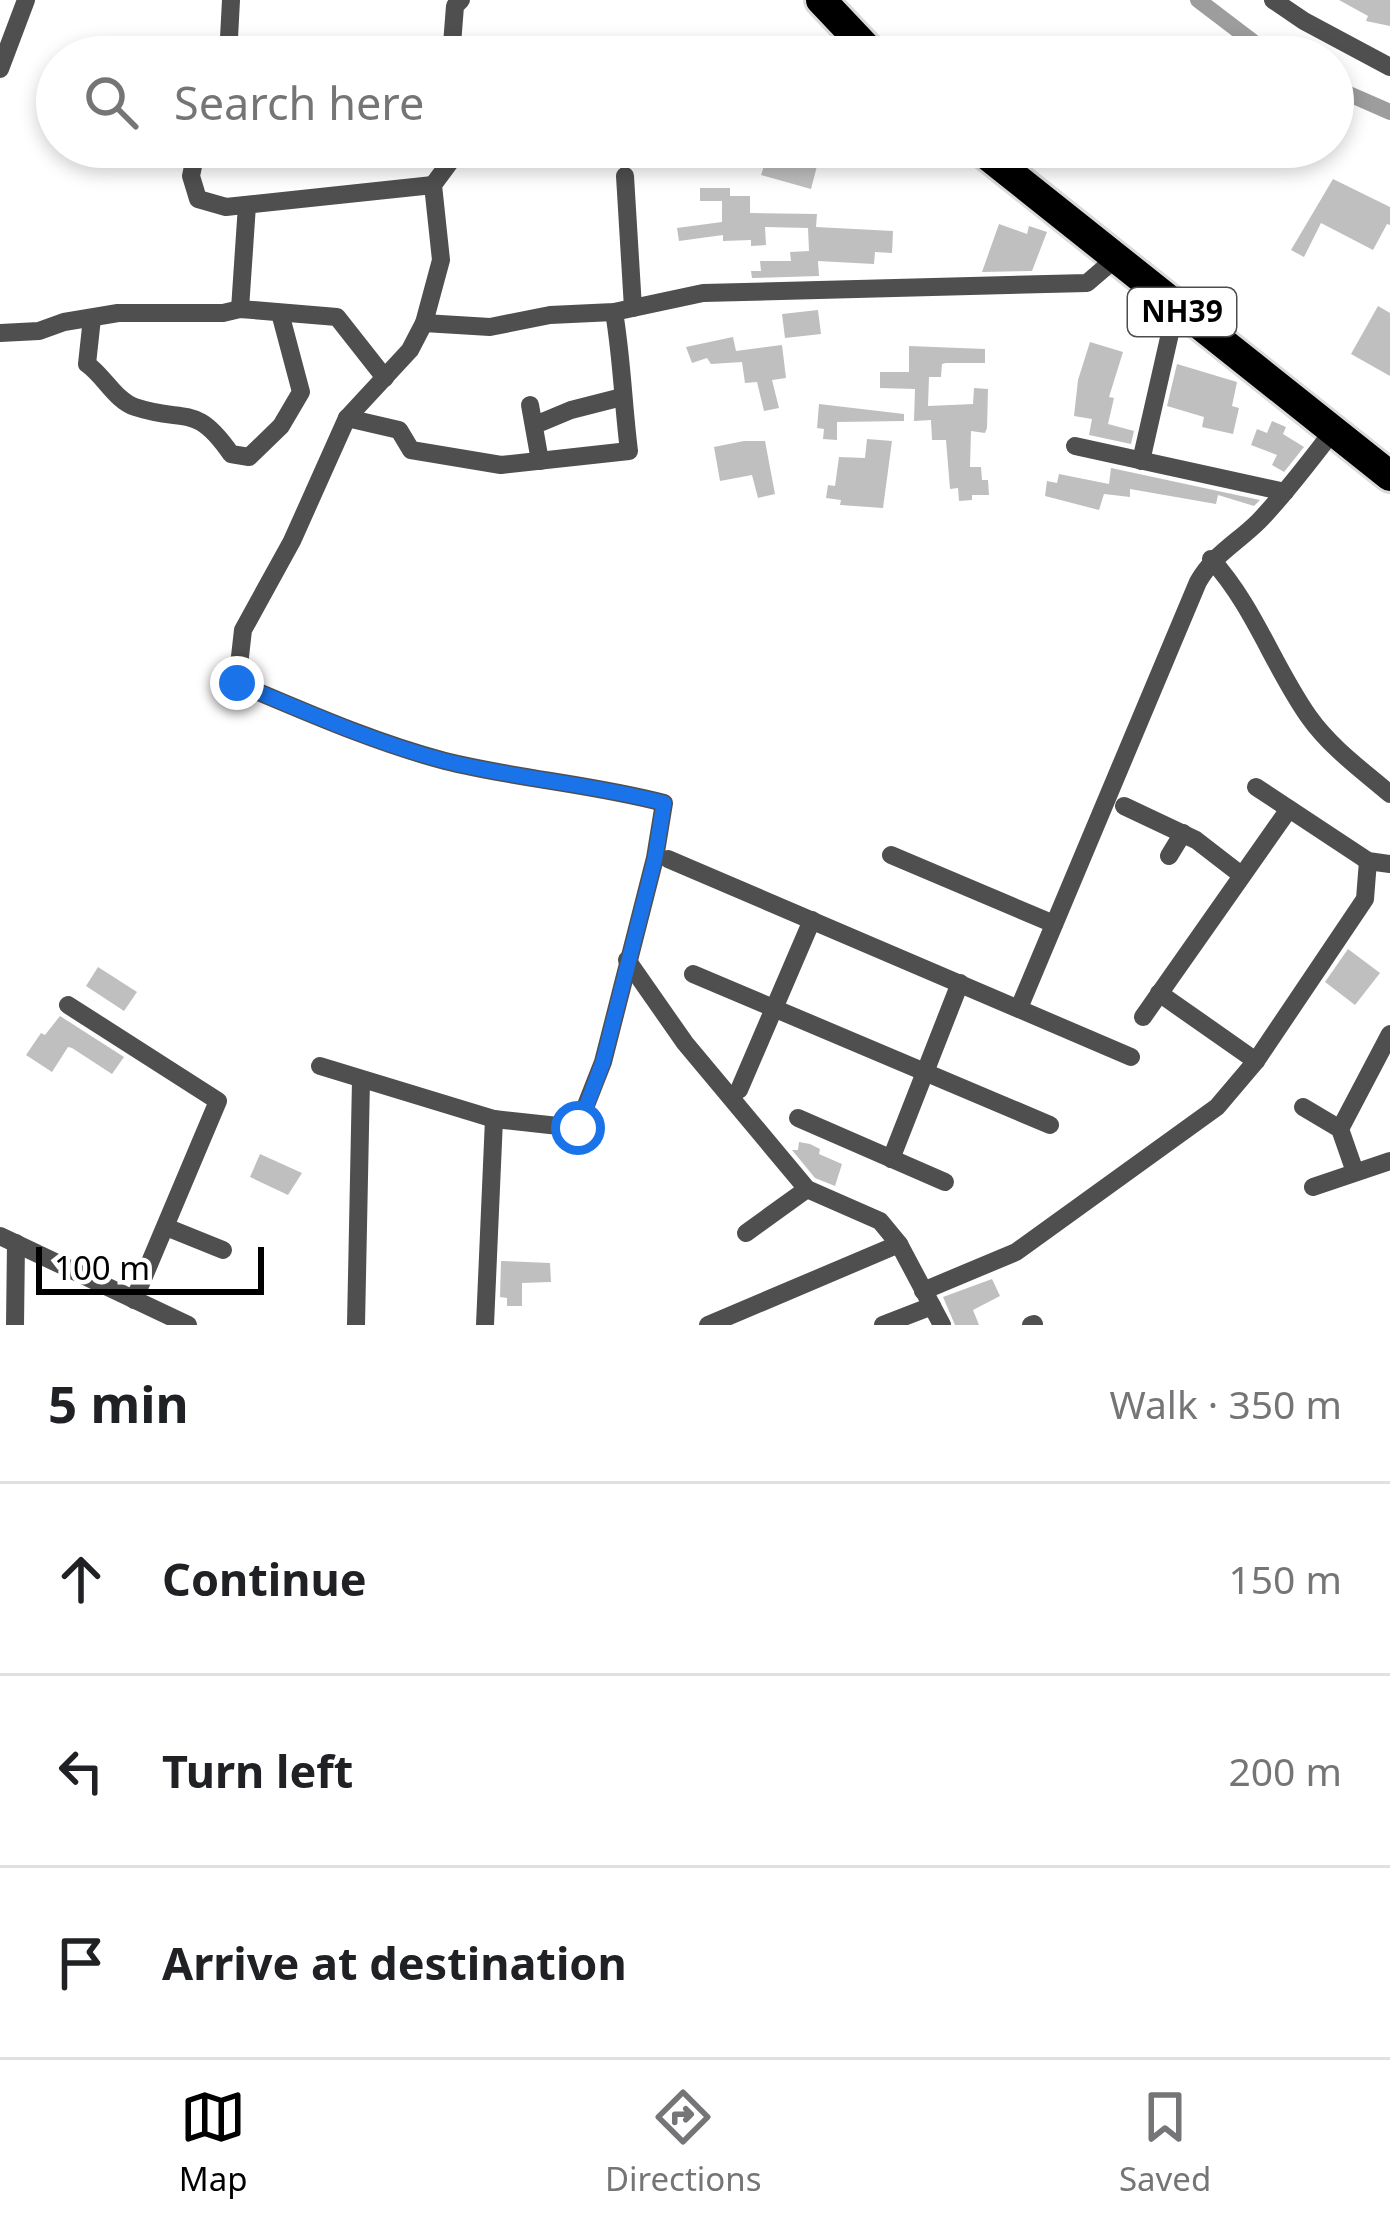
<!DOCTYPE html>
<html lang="en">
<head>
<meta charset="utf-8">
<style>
  :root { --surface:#fff; --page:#f6f6f6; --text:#202124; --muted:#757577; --line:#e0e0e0; --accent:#000 }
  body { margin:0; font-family:"Noto Sans",sans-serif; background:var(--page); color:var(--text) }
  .scale { position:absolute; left:36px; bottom:30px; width:228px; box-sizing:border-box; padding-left:12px; border:6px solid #000; border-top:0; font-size:33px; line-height:42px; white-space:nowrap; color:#000; -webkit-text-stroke:9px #fff; paint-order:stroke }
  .stop { position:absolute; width:36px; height:36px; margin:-27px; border:9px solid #1a73e8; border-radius:50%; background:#fff }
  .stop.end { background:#1a73e8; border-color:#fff; box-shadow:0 3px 12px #0008 }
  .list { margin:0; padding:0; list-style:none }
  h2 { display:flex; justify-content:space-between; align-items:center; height:156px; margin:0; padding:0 48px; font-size:51px }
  h2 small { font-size:39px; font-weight:400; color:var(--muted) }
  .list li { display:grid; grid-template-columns:78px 1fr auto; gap:36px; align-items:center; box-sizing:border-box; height:192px; padding:0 48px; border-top:3px solid var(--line) }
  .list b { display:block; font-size:45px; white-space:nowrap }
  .list em { font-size:39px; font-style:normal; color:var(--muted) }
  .icon { flex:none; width:66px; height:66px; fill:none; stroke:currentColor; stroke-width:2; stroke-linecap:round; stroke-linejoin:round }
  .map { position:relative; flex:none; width:1390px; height:1325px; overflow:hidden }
  .search { position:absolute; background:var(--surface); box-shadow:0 6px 18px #0003; left:36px; right:36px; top:36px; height:132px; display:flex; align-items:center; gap:30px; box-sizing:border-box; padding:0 42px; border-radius:66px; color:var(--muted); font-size:45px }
  .sheet { height:732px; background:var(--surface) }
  nav { display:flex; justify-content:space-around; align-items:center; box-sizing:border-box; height:168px; border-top:3px solid var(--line); background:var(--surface); font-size:33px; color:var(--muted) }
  nav a { display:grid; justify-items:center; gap:6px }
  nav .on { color:var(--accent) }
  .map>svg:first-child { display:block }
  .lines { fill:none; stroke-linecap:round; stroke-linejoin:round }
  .canal { stroke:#9d9d9d; stroke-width:16 }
  .building { fill:#bfbfbf }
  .primary-casing { stroke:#dbdbdb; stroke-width:36 }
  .street { stroke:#4f4f4f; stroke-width:18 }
  .primary { stroke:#000; stroke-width:30 }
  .route { stroke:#1a73e8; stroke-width:15 }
  .labels { text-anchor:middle; stroke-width:9; stroke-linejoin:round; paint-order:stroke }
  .shield { fill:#fff; stroke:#4c4c4c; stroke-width:3 }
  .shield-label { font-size:30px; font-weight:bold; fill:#000 }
</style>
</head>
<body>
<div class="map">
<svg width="1390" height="1325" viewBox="0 0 1390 1325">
  <rect width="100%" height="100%" fill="#fff"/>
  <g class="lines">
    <g class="canal">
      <polyline points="1198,0 1273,57"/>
      <polyline points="1333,87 1390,112"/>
    </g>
  </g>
  <g class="building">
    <polygon points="1339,0 1390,0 1390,26 1366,21 1368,16"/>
    <polygon points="726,147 761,147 818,162 811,189 761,175 764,166 724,160"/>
    <polygon points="1333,179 1390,207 1390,225 1387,224 1373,250 1321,223 1304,257 1291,250"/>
    <polygon points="700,188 730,188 730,196 750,196 750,213 817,214 816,227 893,231 892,253 875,252 874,264 818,261 819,276 752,278 751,271 761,271 760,261 791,261 790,252 809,251 808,228 765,227 766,245 751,246 751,240 723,241 723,235 679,241 677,228 722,222 722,201 700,201"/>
    <polygon points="999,224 1027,234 1029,226 1047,232 1032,271 982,272"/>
    <polygon points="1378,306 1390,313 1390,376 1351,354"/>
    <polygon points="818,310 821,334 785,338 782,314"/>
    <polygon points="733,337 736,351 782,345 786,378 772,380 779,408 764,411 757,382 745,383 742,362 711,364 707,358 692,363 686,347"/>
    <polygon points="1090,342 1123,352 1109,397 1114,398 1108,424 1134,431 1131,444 1089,435 1092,419 1074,416 1078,380"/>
    <polygon points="909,346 985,349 985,363 946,363 942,364 941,377 929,377 928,406 973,404 974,388 988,389 987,428 985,433 971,431 970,467 981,467 982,480 988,480 989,495 972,495 972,500 959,501 958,488 950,489 946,440 932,440 931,420 914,421 915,389 880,388 880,372 909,372"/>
    <polygon points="1177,364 1237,382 1232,406 1239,408 1233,434 1202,427 1204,417 1167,406"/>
    <polygon points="819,404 904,414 904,421 837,422 837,440 823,439 824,429 817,428"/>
    <polygon points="1272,421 1286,427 1283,434 1304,447 1284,472 1272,465 1277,455 1251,445 1257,429 1267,433"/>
    <polygon points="867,439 892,441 883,508 840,505 841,500 826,498 828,485 835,486 839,457 865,458"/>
    <polygon points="744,441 765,441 775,494 758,498 752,475 720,481 714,447"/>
    <polygon points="1111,468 1139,474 1260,500 1254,506 1218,495 1216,504 1130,489 1130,497 1104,494 1099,510 1045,496 1047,481 1057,483 1059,474 1109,484"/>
    <polygon points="1348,949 1380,973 1355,1005 1325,982"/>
    <polygon points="98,967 137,992 124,1011 86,986"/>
    <polygon points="60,1016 124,1057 112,1074 72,1048 68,1047 52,1072 26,1055 41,1033 45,1035"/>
    <polygon points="799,1142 810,1144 820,1149 819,1154 842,1164 835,1186 815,1178 792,1150 798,1150"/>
    <polygon points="260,1154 302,1173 288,1195 250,1177"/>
    <polygon points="501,1261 550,1263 551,1282 522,1283 522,1306 507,1306 507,1298 500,1297"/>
    <polygon points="992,1279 1000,1296 973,1310 979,1325 955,1325 943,1297"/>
  </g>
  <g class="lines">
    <g class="primary-casing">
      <g id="primary">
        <polyline points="821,0 875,57"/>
        <polyline points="977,147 1390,476"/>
      </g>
    </g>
    <g class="street">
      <polyline points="1273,0 1304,21 1390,67"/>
      <polyline points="228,57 231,0"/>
      <polyline points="451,57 455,6 461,0"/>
      <polyline points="0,69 26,0"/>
      <polyline points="197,147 191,176 198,199 226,207 433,185"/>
      <polyline points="625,176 633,308"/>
      <polyline points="240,309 247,205"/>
      <path d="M92,318L87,364C104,376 116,401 135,407C186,424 195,402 231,454L249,457L281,426L301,392L280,313"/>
      <polyline points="424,323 490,327 550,315 614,312 703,293 1087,283 1115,259"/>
      <polyline points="0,333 39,331 64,322 118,313 223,313 240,309 337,317 385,378"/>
      <polyline points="530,405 540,461"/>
      <path d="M347,418L399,430L411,450L501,465L629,451C623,403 622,359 614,312"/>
      <polyline points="535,425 571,410 622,397"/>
      <polyline points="1075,446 1285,492"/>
      <polyline points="1141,461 1176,307"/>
      <path d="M1211,559C1254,606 1273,666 1309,717C1331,748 1362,770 1390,794"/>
      <polyline points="1256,787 1368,861 1390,864"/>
      <polyline points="1124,806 1196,840 1240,874"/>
      <polyline points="891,855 1054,924"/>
      <polyline points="1169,856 1183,833"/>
      <polyline points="668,859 1131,1057"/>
      <polyline points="627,960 685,1043 807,1189 880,1221 899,1244 942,1325"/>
      <polyline points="693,974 1050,1125"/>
      <polyline points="1159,993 1256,1061"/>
      <polyline points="68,1005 218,1101 134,1300"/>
      <path d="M1019,1008L1198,582C1214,554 1237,543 1259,521C1286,493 1309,462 1333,431"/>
      <polyline points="1143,1017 1289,809"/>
      <path d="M320,1066L494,1119L577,1128L603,1062L655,858L664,803C592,784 518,779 445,761C373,742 306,712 237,683L243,630L292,541L347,418L410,350L424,323L441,260L433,185L450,162V147"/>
      <polyline points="739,1090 812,920"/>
      <polyline points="1303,1107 1340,1129 1355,1172"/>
      <polyline points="798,1118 945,1182"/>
      <polyline points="1340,1129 1390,1034"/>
      <polyline points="891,1159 960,983"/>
      <polyline points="1313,1187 1390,1161"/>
      <polyline points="166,1227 223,1250"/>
      <polyline points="746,1233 807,1189"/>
      <polyline points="0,1236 188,1325"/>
      <polyline points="923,1291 1016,1252 1217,1107 1256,1061 1365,899 1368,861"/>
      <polyline points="15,1325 16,1243"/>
      <polyline points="356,1325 361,1080"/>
      <polyline points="485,1325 494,1119"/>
      <polyline points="708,1325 899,1244"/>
      <polyline points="883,1325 932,1306"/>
      <polyline points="1031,1325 1034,1324"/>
    </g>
    <use href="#primary" class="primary"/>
  </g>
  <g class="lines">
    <path class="route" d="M237,683C306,712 373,742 445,761C518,779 592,784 664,803L655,858L603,1062L578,1128"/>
  </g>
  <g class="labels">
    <rect class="shield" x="1128" y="288" width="108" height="48" rx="9"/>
    <g class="shield-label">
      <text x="1182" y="322">NH39</text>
    </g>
  </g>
</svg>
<div class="scale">100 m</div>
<div class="stop" style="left:578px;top:1128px"></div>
<div class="stop end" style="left:237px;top:683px"></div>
<div class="search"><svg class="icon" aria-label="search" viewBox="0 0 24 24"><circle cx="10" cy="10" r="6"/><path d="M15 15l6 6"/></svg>Search here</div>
</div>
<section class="sheet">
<h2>5 min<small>Walk · 350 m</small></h2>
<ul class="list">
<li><svg class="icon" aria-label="ahead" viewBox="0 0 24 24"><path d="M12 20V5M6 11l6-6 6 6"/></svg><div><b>Continue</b></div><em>150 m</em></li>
<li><svg class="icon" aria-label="left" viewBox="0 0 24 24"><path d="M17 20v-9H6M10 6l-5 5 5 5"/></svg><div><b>Turn left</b></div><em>200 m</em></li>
<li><svg class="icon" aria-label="arrive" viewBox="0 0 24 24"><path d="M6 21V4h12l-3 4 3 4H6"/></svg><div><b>Arrive at destination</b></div></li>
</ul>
</section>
<nav>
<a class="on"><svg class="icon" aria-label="map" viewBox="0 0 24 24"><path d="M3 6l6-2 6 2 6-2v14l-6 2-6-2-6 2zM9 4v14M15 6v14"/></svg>Map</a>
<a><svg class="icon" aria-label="directions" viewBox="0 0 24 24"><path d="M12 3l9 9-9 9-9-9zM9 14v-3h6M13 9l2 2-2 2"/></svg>Directions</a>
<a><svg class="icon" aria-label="saved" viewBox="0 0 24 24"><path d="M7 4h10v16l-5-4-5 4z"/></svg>Saved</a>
</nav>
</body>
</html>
